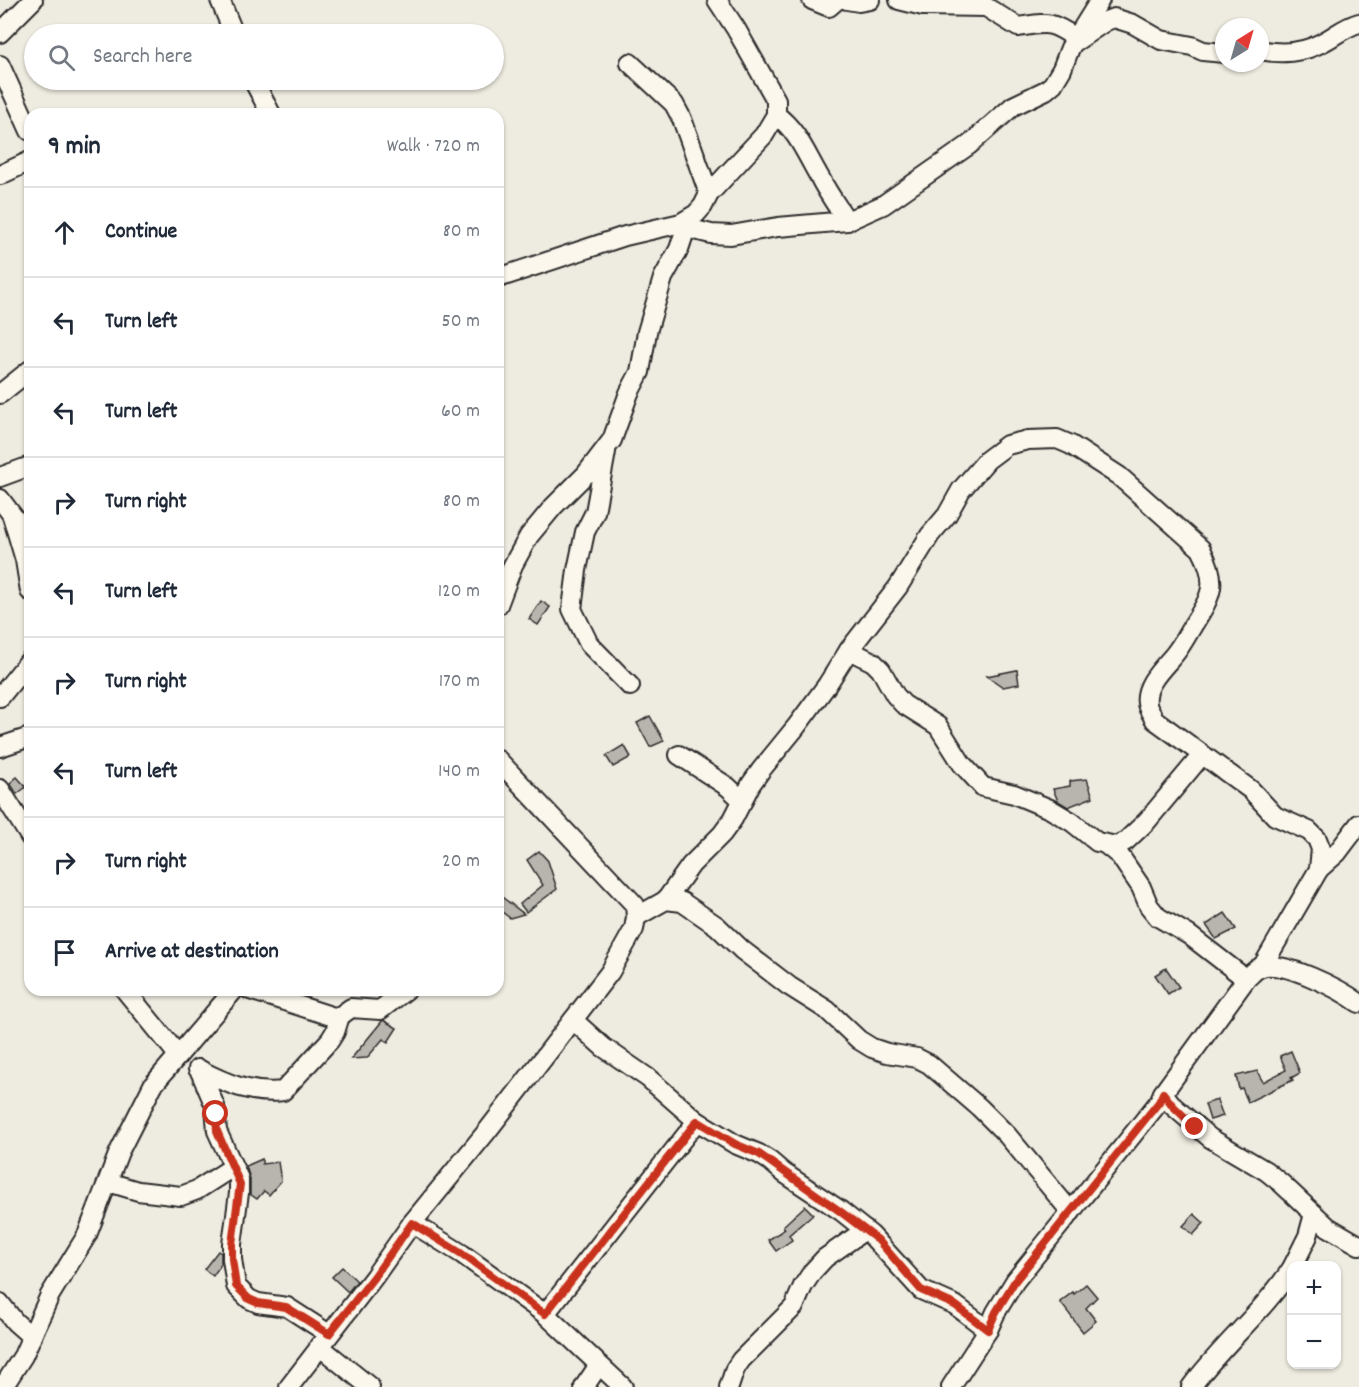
<!DOCTYPE html>
<html lang="en">
<head>
<meta charset="utf-8">
<style>
  :root { --surface:#fff; --page:#f6f6f7; --text:#1f2937; --muted:#747a83; --line:#e0e1e3 }
  body { margin:0; font-family:Dekko,sans-serif; background:var(--page); color:var(--text) }
  .controls { position:absolute; right:18px; bottom:18px; display:grid; overflow:hidden; border-radius:12px; box-shadow:0 2px 4px #0004 }
  .controls button { width:54px; height:54px; display:grid; place-items:center; padding:0; border:0; border-bottom:2px solid var(--line); background:var(--surface); color:var(--text); font:30px sans-serif }
  .compass { position:absolute; left:1215px; top:18px; width:54px; height:54px; border-radius:50%; background:var(--surface); box-shadow:0 2px 4px #0004; rotate:37deg }
  .stop { position:absolute; width:18px; height:18px; margin:-14px; border:4px solid #c8321e; border-radius:50%; background:#fff }
  .stop.end { background:#c8321e; border-color:#fff; box-shadow:0 2px 6px #0008 }
  .list { margin:0; padding:0; list-style:none }
  h2 { display:flex; justify-content:space-between; align-items:center; height:78px; margin:0; padding:0 24px; font-size:26px }
  h2 small { font-size:20px; font-weight:400; color:var(--muted) }
  .list li { display:grid; grid-template-columns:39px 1fr auto; gap:18px; align-items:center; box-sizing:border-box; height:90px; padding:0 24px; border-top:2px solid var(--line) }
  .list b { display:block; font-size:22px; white-space:nowrap }
  .list em { font-size:20px; font-style:normal; color:var(--muted) }
  .icon { flex:none; width:33px; height:33px; fill:none; stroke:currentColor; stroke-width:2; stroke-linecap:round; stroke-linejoin:round }
  .map { position:relative; flex:none; width:1359px; height:1387px; overflow:hidden }
  .search { position:absolute; background:var(--surface); box-shadow:0 2px 4px #0004; left:24px; top:24px; width:480px; height:66px; display:flex; align-items:center; gap:15px; box-sizing:border-box; padding:0 21px; border-radius:33px; color:var(--muted); font-size:22px }
  .panel { position:absolute; background:var(--surface); box-shadow:0 2px 4px #0004; left:24px; top:108px; width:480px; height:888px; border-radius:18px }
  .map>svg:first-child { display:block }
  .building { fill:#b8b5ae; stroke:#2b2b2b; stroke-width:1.5 }
  .lines { fill:none; stroke-linecap:round; stroke-linejoin:round }
  .minor-casing { stroke:#2b2b2b; stroke-width:22 }
  .minor { stroke:#fbf7ec; stroke-width:18 }
  .route { stroke:#c8321e; stroke-width:8 }
</style>
</head>
<body>
<div class="map">
<svg width="1359" height="1387" viewBox="0 0 1359 1387">
  <rect width="100%" height="100%" fill="#eeebe0"/>
  <filter id="ink" filterUnits="userSpaceOnUse"><feTurbulence type="fractalNoise" baseFrequency=".0167" numOctaves="2"/><feDisplacementMap in="SourceGraphic" scale="12" xChannelSelector="R" yChannelSelector="G"/><feConvolveMatrix kernelMatrix="1 2 1 2 8 2 1 2 1" color-interpolation-filters="sRGB"/></filter>
  <g filter="url(#ink)">
    <g class="building">
      <polygon points="541,601 550,607 538,625 529,619"/>
      <polygon points="1017,670 1019,684 1003,687 987,676"/>
      <polygon points="650,716 664,741 650,747 637,723"/>
      <polygon points="624,745 631,757 613,767 606,756"/>
      <polygon points="17,777 26,787 17,794 10,783"/>
      <polygon points="1087,779 1093,797 1068,807 1058,801 1053,789 1070,786 1070,781"/>
      <polygon points="539,851 548,861 557,889 526,912 520,904 543,885 527,860"/>
      <polygon points="498,894 524,914 510,918 498,909"/>
      <polygon points="1225,913 1236,929 1216,939 1206,925"/>
      <polygon points="1166,968 1179,987 1168,994 1155,975"/>
      <polygon points="383,1020 397,1028 388,1042 383,1039 367,1058 351,1059"/>
      <polygon points="1291,1051 1300,1073 1291,1078 1293,1080 1248,1102 1242,1088 1239,1089 1236,1076 1257,1071 1263,1082 1286,1070 1280,1056"/>
      <polygon points="1217,1100 1223,1116 1210,1120 1205,1104"/>
      <polygon points="262,1159 262,1164 278,1162 281,1181 269,1195 264,1191 257,1199 250,1194 250,1179 246,1166"/>
      <polygon points="805,1206 813,1214 789,1235 792,1240 776,1251 768,1240 785,1229 783,1226"/>
      <polygon points="1194,1214 1204,1223 1193,1235 1183,1226"/>
      <polygon points="218,1251 221,1253 221,1264 213,1276 204,1269"/>
      <polygon points="342,1267 357,1281 348,1292 332,1277"/>
      <polygon points="1086,1284 1097,1297 1086,1308 1096,1321 1083,1332 1060,1302 1073,1292 1074,1294"/>
    </g>
    <g class="lines">
      <g class="minor-casing">
        <g id="minor">
          <polyline points="220,0 234,34"/>
          <polyline points="812,0 829,7 837,0"/>
          <polyline points="847,0 859,2 870,0"/>
          <path d="M899,0L923,6L986,7L1018,27C1048,23 1049,20 1076,38"/>
          <polyline points="0,33 33,0"/>
          <polyline points="1078,40 1106,21 1114,18 1133,24 1161,40 1192,46 1203,51 1224,53"/>
          <path d="M1260,50C1280,54 1303,53 1321,43C1336,36 1342,28 1359,23"/>
          <polyline points="630,63 674,104 682,119 709,194"/>
          <polyline points="0,65 30,131"/>
          <polyline points="253,80 271,114"/>
          <path d="M776,115C797,130 806,154 819,176C827,192 837,206 847,221"/>
          <polyline points="0,175 30,161"/>
          <polyline points="687,228 711,234 731,235 778,227 847,221 883,205 969,145 1013,106 1046,90 1053,84 1062,69 1070,48 1100,0"/>
          <polyline points="498,278 625,236 681,223 696,214 703,206 709,194 764,135 776,115 776,100 736,29 717,0"/>
          <polyline points="0,394 30,370"/>
          <polyline points="606,452 595,512 585,532 577,570 572,609 589,644 630,686"/>
          <polyline points="0,477 30,466"/>
          <polyline points="0,499 19,524"/>
          <polyline points="12,516 25,560 30,591"/>
          <polyline points="498,605 513,565 529,536 553,507 586,474 612,440 629,393 640,372 647,332 663,278 679,249 689,219"/>
          <polyline points="849,650 873,662 881,670 895,695 903,704 938,726 962,764 983,787 1014,794 1050,809 1072,822 1097,842 1117,846 1126,841 1147,821 1202,755"/>
          <polyline points="0,697 30,660"/>
          <polyline points="0,747 30,737"/>
          <polyline points="679,755 728,787 743,801"/>
          <polyline points="0,789 30,837"/>
          <polyline points="1105,844 1120,856 1141,887 1149,906 1158,917 1189,935 1246,979"/>
          <polyline points="1319,869 1337,853 1359,824"/>
          <path d="M666,900L691,865L722,834L733,819L751,784L761,770L796,727L827,685L849,650L898,587L930,535L947,515L961,490L987,460L1007,445L1028,440L1057,439L1071,445L1119,476L1201,549C1219,583 1212,595 1193,625C1187,635 1181,647 1173,656C1163,668 1144,685 1147,703C1147,708 1152,715 1155,720L1251,790L1275,816L1309,831L1317,839L1321,849L1319,869L1262,967"/>
          <polyline points="636,917 666,900 682,902 717,926 742,950 789,986 827,1010 859,1040 872,1048 887,1053 917,1058 929,1064 980,1108 1007,1135 1071,1212"/>
          <polyline points="125,990 178,1055"/>
          <polyline points="250,990 334,1017 340,1016 351,1008 380,1010 406,990"/>
          <polyline points="573,1020 603,1047 648,1078 697,1121 735,1144 759,1154 770,1161 784,1173 841,1211 871,1235 921,1290 955,1305 988,1330"/>
          <path d="M198,1069C225,1083 252,1095 283,1091L330,1040L335,1032L340,1016"/>
          <polyline points="199,1069 215,1106 217,1131 239,1179 239,1193 232,1244 232,1259 236,1286 249,1299 258,1303 287,1307 329,1334"/>
          <polyline points="1163,1093 1173,1106 1210,1138 1266,1171 1281,1183 1328,1227 1359,1245"/>
          <polyline points="108,1182 138,1191 181,1196 197,1190 233,1167"/>
          <polyline points="412,1223 462,1254 545,1314 623,1387"/>
          <polyline points="1293,1266 1308,1236 1314,1214"/>
          <polyline points="0,1303 15,1322 32,1337"/>
          <polyline points="545,1314 697,1121"/>
          <polyline points="319,1346 370,1387"/>
          <polyline points="3,1387 23,1356 50,1295 87,1235 119,1152 153,1085 234,990"/>
          <polyline points="289,1387 374,1277 412,1223 488,1130 610,972 634,929 636,917 635,905 498,760"/>
          <polyline points="584,1387 599,1365"/>
          <polyline points="729,1387 735,1369 741,1360 794,1307 803,1286 813,1271 825,1258 865,1230"/>
          <path d="M951,1387L988,1330L996,1312L1015,1281L1159,1102L1163,1093L1246,979C1251,975 1255,969 1261,967C1284,960 1340,989 1359,1003"/>
          <path d="M1191,1387C1222,1345 1263,1312 1292,1268"/>
        </g>
      </g>
      <use href="#minor" class="minor"/>
    </g>
  </g>
  <g class="lines" filter="url(#ink)">
    <polyline class="route" points="216,1114 217,1131 240,1184 232,1244 232,1259 236,1286 249,1299 258,1303 286,1307 329,1334 374,1277 412,1223 462,1254 545,1314 697,1121 735,1144 759,1154 841,1212 878,1240 921,1290 955,1305 988,1330 996,1312 1015,1281 1159,1102 1163,1093 1173,1106 1195,1127"/>
  </g>
</svg>
<div class="controls">
<button>+</button>
<button>−</button>
</div>
<svg class="compass" viewBox="-18 -18 36 36"><path d="M0-13l5 13h-10z" fill="#e53935"/><path d="M0 13l5-13h-10z" fill="#747a83"/></svg>
<div class="stop" style="left:216px;top:1114px"></div>
<div class="stop end" style="left:1195px;top:1127px"></div>
<div class="search"><svg class="icon" aria-label="search" viewBox="0 0 24 24"><circle cx="10" cy="10" r="6"/><path d="M15 15l6 6"/></svg>Search here</div>
<section class="panel">
<h2>9 min<small>Walk · 720 m</small></h2>
<ul class="list">
<li><svg class="icon" aria-label="ahead" viewBox="0 0 24 24"><path d="M12 20V5M6 11l6-6 6 6"/></svg><div><b>Continue</b></div><em>80 m</em></li>
<li><svg class="icon" aria-label="left" viewBox="0 0 24 24"><path d="M17 20v-9H6M10 6l-5 5 5 5"/></svg><div><b>Turn left</b></div><em>50 m</em></li>
<li><svg class="icon" aria-label="left" viewBox="0 0 24 24"><path d="M17 20v-9H6M10 6l-5 5 5 5"/></svg><div><b>Turn left</b></div><em>60 m</em></li>
<li><svg class="icon" aria-label="right" viewBox="0 0 24 24"><path d="M7 20v-9h11M14 6l5 5-5 5"/></svg><div><b>Turn right</b></div><em>80 m</em></li>
<li><svg class="icon" aria-label="left" viewBox="0 0 24 24"><path d="M17 20v-9H6M10 6l-5 5 5 5"/></svg><div><b>Turn left</b></div><em>120 m</em></li>
<li><svg class="icon" aria-label="right" viewBox="0 0 24 24"><path d="M7 20v-9h11M14 6l5 5-5 5"/></svg><div><b>Turn right</b></div><em>170 m</em></li>
<li><svg class="icon" aria-label="left" viewBox="0 0 24 24"><path d="M17 20v-9H6M10 6l-5 5 5 5"/></svg><div><b>Turn left</b></div><em>140 m</em></li>
<li><svg class="icon" aria-label="right" viewBox="0 0 24 24"><path d="M7 20v-9h11M14 6l5 5-5 5"/></svg><div><b>Turn right</b></div><em>20 m</em></li>
<li><svg class="icon" aria-label="arrive" viewBox="0 0 24 24"><path d="M6 21V4h12l-3 4 3 4H6"/></svg><div><b>Arrive at destination</b></div></li>
</ul>
</section>
</div>
</body>
</html>
